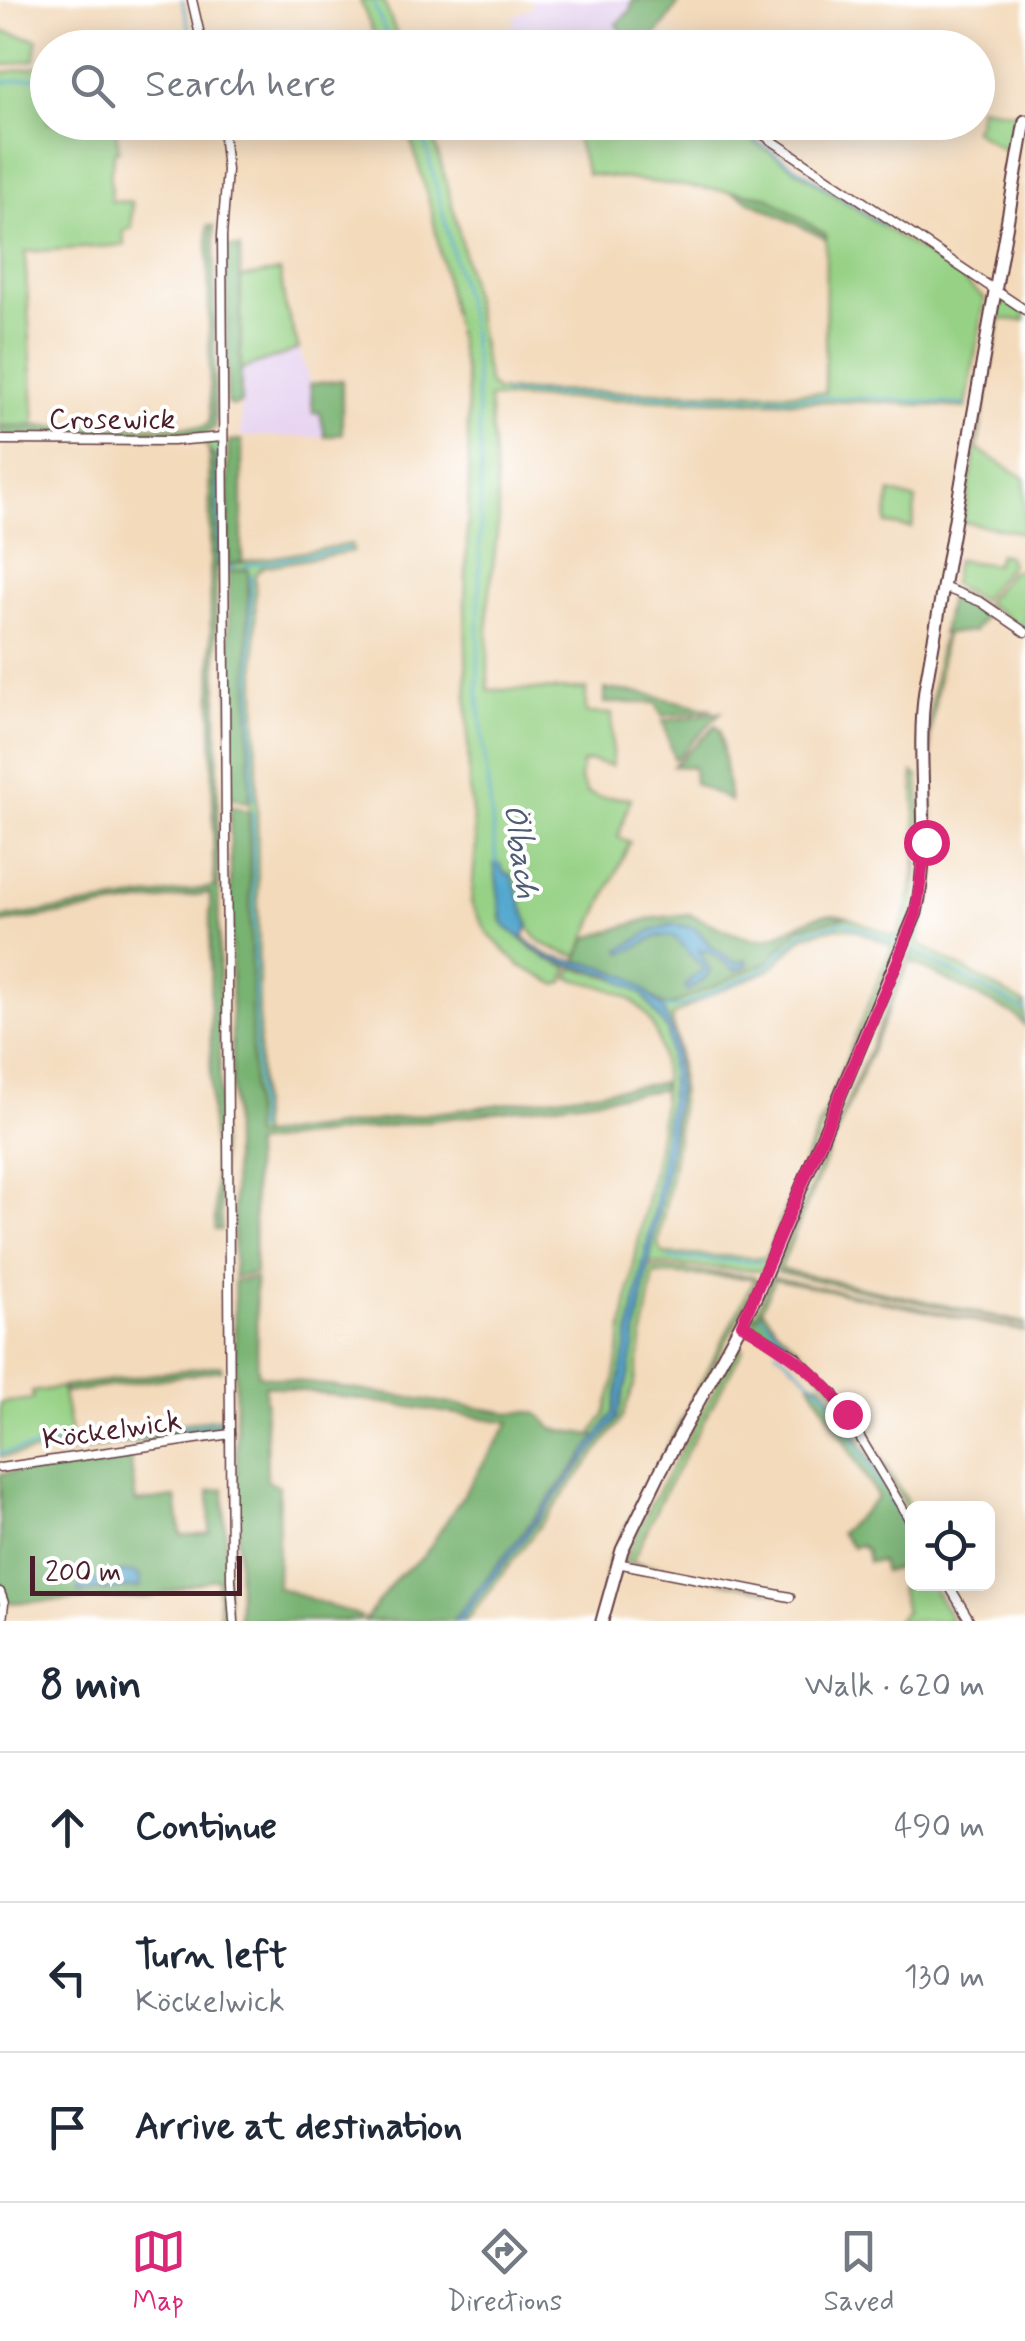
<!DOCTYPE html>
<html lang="en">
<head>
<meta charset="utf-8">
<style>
  :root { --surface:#fff; --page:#f2f2f3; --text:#1f2937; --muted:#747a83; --line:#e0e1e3; --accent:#db2777 }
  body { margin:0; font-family:Mynerve,sans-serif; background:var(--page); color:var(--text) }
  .controls { position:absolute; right:30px; bottom:30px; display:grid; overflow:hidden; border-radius:15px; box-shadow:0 5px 25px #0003 }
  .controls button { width:90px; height:90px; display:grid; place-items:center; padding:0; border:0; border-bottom:2px solid var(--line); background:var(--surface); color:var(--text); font:50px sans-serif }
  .scale { position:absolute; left:30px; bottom:25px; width:212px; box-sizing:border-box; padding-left:10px; border:5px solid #4a1f2b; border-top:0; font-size:28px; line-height:35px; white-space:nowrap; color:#4a1f2b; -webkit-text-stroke:8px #fff; paint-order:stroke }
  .stop { position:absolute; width:30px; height:30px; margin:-22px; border:8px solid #db2777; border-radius:50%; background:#fff }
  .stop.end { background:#db2777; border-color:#fff; box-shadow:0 2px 10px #0008 }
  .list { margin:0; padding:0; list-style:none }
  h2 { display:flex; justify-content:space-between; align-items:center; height:130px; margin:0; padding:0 40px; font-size:42px }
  h2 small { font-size:32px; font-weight:400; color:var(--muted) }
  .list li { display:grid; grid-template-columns:65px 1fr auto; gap:30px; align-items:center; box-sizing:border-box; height:150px; padding:0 40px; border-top:2px solid var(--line) }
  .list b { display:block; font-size:38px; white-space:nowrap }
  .list p { margin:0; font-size:32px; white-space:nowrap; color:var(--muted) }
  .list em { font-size:32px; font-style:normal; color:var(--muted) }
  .icon { flex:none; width:55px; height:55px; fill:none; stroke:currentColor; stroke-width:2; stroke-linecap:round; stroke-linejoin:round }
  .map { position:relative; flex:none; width:1025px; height:1621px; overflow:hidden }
  .search { position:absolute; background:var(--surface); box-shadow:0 5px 25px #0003; left:30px; right:30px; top:30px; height:110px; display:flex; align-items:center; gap:25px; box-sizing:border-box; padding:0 35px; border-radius:55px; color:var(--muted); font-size:38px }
  .sheet { height:580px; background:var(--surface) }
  nav { display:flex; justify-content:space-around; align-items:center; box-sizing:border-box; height:140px; border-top:2px solid var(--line); background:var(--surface); font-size:28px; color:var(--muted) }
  nav a { display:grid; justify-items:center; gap:5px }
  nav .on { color:var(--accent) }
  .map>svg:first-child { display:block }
  .built { fill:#e6d2f0 }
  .green { fill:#96d185; stroke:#707858; stroke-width:2.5; fill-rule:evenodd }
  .forest { fill:#78b372; stroke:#61694e; stroke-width:2.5; fill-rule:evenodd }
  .water { fill:#52a7ce; stroke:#4e637c; stroke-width:2.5 }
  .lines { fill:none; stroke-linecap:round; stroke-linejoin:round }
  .stream { stroke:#52a7ce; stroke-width:2.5 }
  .street-casing { stroke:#633b41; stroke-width:11 }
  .secondary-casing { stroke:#633b41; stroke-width:15 }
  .street { stroke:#fff; stroke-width:8 }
  .secondary { stroke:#fff; stroke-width:11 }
  .route { stroke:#db2777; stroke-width:12 }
  .labels { text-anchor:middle; stroke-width:8; stroke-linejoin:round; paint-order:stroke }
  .street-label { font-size:30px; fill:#4a1f2b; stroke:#fff }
  .water-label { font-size:32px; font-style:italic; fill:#4e5c74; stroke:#fff }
</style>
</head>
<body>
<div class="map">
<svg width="1025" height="1621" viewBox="0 0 1025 1621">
  <rect width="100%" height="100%" fill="#fff"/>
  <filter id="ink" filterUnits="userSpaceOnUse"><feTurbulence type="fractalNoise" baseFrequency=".01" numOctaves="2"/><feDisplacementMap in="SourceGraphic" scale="20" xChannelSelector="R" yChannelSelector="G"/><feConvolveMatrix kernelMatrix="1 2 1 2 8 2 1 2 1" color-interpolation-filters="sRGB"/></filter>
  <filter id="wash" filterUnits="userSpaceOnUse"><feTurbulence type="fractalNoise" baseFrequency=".0048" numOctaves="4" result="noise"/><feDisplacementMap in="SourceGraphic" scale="40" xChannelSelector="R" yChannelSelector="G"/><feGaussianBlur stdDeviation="2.25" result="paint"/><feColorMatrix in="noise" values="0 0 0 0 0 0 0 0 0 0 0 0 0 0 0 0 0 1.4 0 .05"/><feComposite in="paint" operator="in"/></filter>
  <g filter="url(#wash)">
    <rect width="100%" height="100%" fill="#f3dabb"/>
    <g class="built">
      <polygon points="531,0 632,0 628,38 632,44 618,42 597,48 512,48 514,16 532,7"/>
      <polygon points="299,349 312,390 313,412 320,412 325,437 241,436 241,370"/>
    </g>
    <g class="green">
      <polygon points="360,0 383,0 402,47 379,47"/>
      <polygon points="0,31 37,39 35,60 0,66"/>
      <polygon points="47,65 48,122 115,123 119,150 115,151 110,175 111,201 132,202 132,228 123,231 125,245 25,252 35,426 0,426 0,73"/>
      <polygon points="979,107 1018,113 1011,155 973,130 978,122"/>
      <path d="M618,122L666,126L667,123H732L756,143L960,277L985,299L966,408L875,402L489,398L499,518L488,607V690L586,689V713L612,714V766L591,761L582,763L580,779L587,793L600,797L631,798L618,837L630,842L578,956C523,945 528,924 512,876L504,873L500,864L501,920C523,940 539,959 569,967L564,982L558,985L519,965L488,934L471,903L476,845L469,787L465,606L469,482L467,385L431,208L406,123H428C457,207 473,295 488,383L496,391L825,393L826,235L766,196L587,174L574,132L595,123H611L613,126Z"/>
      <polygon points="280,271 285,305 299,349 241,370 241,278"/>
      <polygon points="1001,302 1007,302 1025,312 1025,321 1000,319 977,449 1025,478 1025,533 963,522"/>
      <polygon points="218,439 221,441 222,566 216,567 215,458 203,442"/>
      <polygon points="890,492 916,500 912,528 886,524"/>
      <polygon points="351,544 353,551 262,567 255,575 260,1136 252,1137 248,570 228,572 228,565"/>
      <polygon points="999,554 1008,556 1011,564 981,600 952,584 956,560 995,565"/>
      <polygon points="1025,555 1025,630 985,602 1011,571 1022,571"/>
      <polygon points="945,633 930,737 934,873 919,944 1025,1004 1025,1010 912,950 925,909 932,870 928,728 939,650"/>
      <path d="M913,773L918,776L921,814L915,906L762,1271L648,1264C660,1199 686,1108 675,1043C673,1030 665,1019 662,1007L678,1003L708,987L766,963L801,927L847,917L896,937C922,882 917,833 913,773ZM838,927L854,929L892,946L765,1258L664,1254L658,1245C671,1171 694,1090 671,1017L711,994L770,970L805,935Z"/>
      <polygon points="909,956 912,962 908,964 780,1269 1025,1323 1025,1326 775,1271"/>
      <path d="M573,968C617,978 651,983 668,1033C686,1085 649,1232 638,1290C631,1329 629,1373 614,1410C610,1420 605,1428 599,1436L592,1434L605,1414L614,1383C622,1334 630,1286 639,1238C649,1180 682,1072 649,1019C631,990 600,986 569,978Z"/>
      <polygon points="648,1268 752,1276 755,1277 758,1282 652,1480 598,1621 609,1559 755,1278 654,1274 634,1386 620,1422 466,1621 460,1621 616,1420 629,1373"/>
      <polygon points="772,1277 1025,1330 1025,1332 775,1279 758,1317 754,1316"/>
      <polygon points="740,1344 743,1349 661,1499 632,1562 790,1595 625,1562 651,1504"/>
      <polygon points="821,1367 844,1396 912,1510 912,1519 847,1406 816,1370"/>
      <polygon points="62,1387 72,1439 222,1418 222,1425 69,1447 67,1440 63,1440 64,1448 0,1457 0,1403 33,1399 32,1392"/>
      <polygon points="923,1584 931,1584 952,1621 896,1621 905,1612 900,1587"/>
    </g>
    <g class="forest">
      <path d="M632,0H681C668,17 656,46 632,44L616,24L630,11Z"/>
      <polygon points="730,191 766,196 826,235 826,239"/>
      <polygon points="208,226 214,226 215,427 205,434 187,436 0,434 0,426 204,427 210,421"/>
      <polygon points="229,247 240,248 241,403 232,406 227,403 226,253"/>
      <polygon points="342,380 342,434 325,437 320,412 313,413 310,384"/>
      <polygon points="242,440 242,562 228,565 228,446 229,441"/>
      <polygon points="209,452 215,458 221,1230 215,1230 215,1163 211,1125 210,893 0,923 0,918 214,887"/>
      <polygon points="248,569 250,800 246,802 231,798 228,572"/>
      <polygon points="957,593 989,610 974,631 942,634 949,597"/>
      <polygon points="605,689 642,693 714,710 662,716 656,703 605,703"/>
      <polygon points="721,712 680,755 674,759 663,721"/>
      <polygon points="716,725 720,730 730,801 694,783 693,767 673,766"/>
      <polygon points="230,806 249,811 253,1137 663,1083 662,1090 253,1144 255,1274 234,1277"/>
      <path d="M689,914C706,921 739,938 756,939C788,940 813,904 847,917L801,927L766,963L667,1007C653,1002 645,989 633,981C616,969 596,965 576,961L588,938L648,919ZM673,924L698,930C710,947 726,963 748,964L747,967L736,970L710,952L699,950L710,971L703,980L687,991L686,984L704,969L674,937L659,936L620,950L652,931Z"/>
      <polygon points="912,950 1025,1010 1025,1026 1016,1016 912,962 909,956"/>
      <path d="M255,1278L258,1375L511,1413C535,1411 537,1409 553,1429L599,1436L453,1621H364L397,1577L424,1556L510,1422L265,1385L267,1481L279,1486L277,1587L362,1617L359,1621H239L234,1281Z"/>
      <path d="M762,1308L776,1328L821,1367L816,1370C799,1355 762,1335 752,1321L754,1316H759Z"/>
      <polygon points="221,1365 222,1370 64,1393 62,1387"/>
      <polygon points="810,1383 821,1383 841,1408 912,1531 912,1564 884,1572 881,1561 868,1562 866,1550 860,1545 853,1547 840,1533 878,1498"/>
      <polygon points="222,1425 222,1429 212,1431 69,1452 69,1447"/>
      <path d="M130,1456L136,1502L176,1497L181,1536L210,1533L209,1491L224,1489L228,1618L220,1617L217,1578L149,1597L5,1603L0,1588V1474ZM134,1572L140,1578L138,1587L80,1593L85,1583L107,1585L112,1578Z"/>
    </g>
    <g class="water">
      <path d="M494,864H500L504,873L512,876L529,925L523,937L548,956L601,966L629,977L646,991L662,1007L674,1036L677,1085L669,1155L629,1373L616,1420L460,1621H453L578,1464L613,1413L654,1210L671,1085L668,1032L644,996L611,975L547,959L505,926C500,916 497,880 494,864Z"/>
      <polygon points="673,924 695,928 712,947 737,963 746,959 747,966 736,970 710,952 699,950 710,971 703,980 687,991 685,988 690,980 704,969 674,937 659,936 624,953 620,950 652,931"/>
      <polygon points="124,1572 138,1574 141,1584 139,1587 78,1592 80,1585 95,1580 107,1585 113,1577"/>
    </g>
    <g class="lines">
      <g class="stream">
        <polyline points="182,0 190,31"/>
        <polyline points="372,0 392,48"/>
        <polyline points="192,48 193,43"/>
        <polyline points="0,83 48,75"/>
        <polyline points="420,122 470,322 475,364 481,458 478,693 497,866"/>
        <polyline points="735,122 759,143 884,224"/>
        <polyline points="503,394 876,398 966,405"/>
        <polyline points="218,443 219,564"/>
        <polyline points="245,566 349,548"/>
        <polyline points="230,568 236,567"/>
        <polyline points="251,575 253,800"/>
        <polyline points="1023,624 1025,626"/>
        <polyline points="253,812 257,1131"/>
        <polyline points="913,950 1025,1010"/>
        <polyline points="663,1008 681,1007 766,968 805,931 845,922 897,943"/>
        <polyline points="668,1258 760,1262"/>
        <polyline points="761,1315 784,1339"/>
        <polyline points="776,1350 828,1395 883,1489"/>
        <polyline points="71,1443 222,1421"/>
        <polyline points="0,1453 61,1444"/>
        <polyline points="888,1497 912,1539"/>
        <polyline points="938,1584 959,1621"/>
      </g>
    </g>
  </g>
  <g filter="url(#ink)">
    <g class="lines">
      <g class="street-casing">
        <g id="street">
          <polyline points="192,0 203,48"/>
          <polyline points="222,122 227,170 222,236 231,1580 234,1621"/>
          <polyline points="744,122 1025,310"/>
          <polyline points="0,440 173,441 223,437"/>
          <polyline points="943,587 981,602 1025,632"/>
          <polyline points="742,1324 796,1357 834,1394 912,1524"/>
          <polyline points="0,1468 230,1434"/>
          <polyline points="617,1563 790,1597"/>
          <polyline points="948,1584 970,1621"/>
          <polyline points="0,1592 4,1603 2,1621"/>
        </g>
      </g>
      <g class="secondary-casing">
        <path id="secondary" d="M602,1621L622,1550L659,1474L756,1296L916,913C933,839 915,765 925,690L1025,121"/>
      </g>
      <use href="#street" class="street"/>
      <use href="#secondary" class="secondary"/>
    </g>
  </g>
  <g class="lines" filter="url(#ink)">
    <path class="route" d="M847,1414C820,1371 784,1351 742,1324L899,958L916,913L926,842"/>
  </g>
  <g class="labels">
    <g class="street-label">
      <text x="112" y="428">Crosewick</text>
      <text transform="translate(112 1429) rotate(-8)" y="10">Köckelwick</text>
    </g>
    <g class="water-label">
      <text transform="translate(522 851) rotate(82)" y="11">Ölbach</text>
    </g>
  </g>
</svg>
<div class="controls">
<button><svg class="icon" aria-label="locate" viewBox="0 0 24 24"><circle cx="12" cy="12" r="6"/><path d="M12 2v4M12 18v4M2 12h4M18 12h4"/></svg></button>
</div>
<div class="scale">200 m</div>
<div class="stop" style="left:926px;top:842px"></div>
<div class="stop end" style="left:847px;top:1414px"></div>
<div class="search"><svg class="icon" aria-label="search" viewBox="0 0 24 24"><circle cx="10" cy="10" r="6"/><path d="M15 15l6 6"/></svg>Search here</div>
</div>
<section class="sheet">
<h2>8 min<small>Walk · 620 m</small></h2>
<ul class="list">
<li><svg class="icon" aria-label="ahead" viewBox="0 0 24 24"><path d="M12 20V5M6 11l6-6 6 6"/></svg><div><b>Continue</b></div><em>490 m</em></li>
<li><svg class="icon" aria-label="left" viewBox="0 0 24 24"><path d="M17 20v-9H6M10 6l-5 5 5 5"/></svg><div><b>Turn left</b><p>Köckelwick</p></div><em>130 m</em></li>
<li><svg class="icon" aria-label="arrive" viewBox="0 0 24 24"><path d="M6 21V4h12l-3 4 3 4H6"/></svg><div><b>Arrive at destination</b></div></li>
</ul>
</section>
<nav>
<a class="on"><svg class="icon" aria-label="map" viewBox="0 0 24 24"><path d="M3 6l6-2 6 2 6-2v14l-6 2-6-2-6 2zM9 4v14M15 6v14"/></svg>Map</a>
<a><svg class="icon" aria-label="directions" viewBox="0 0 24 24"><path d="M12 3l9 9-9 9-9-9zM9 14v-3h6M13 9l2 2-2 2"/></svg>Directions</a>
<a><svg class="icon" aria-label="saved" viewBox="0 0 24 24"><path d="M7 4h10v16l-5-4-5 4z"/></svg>Saved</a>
</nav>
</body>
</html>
